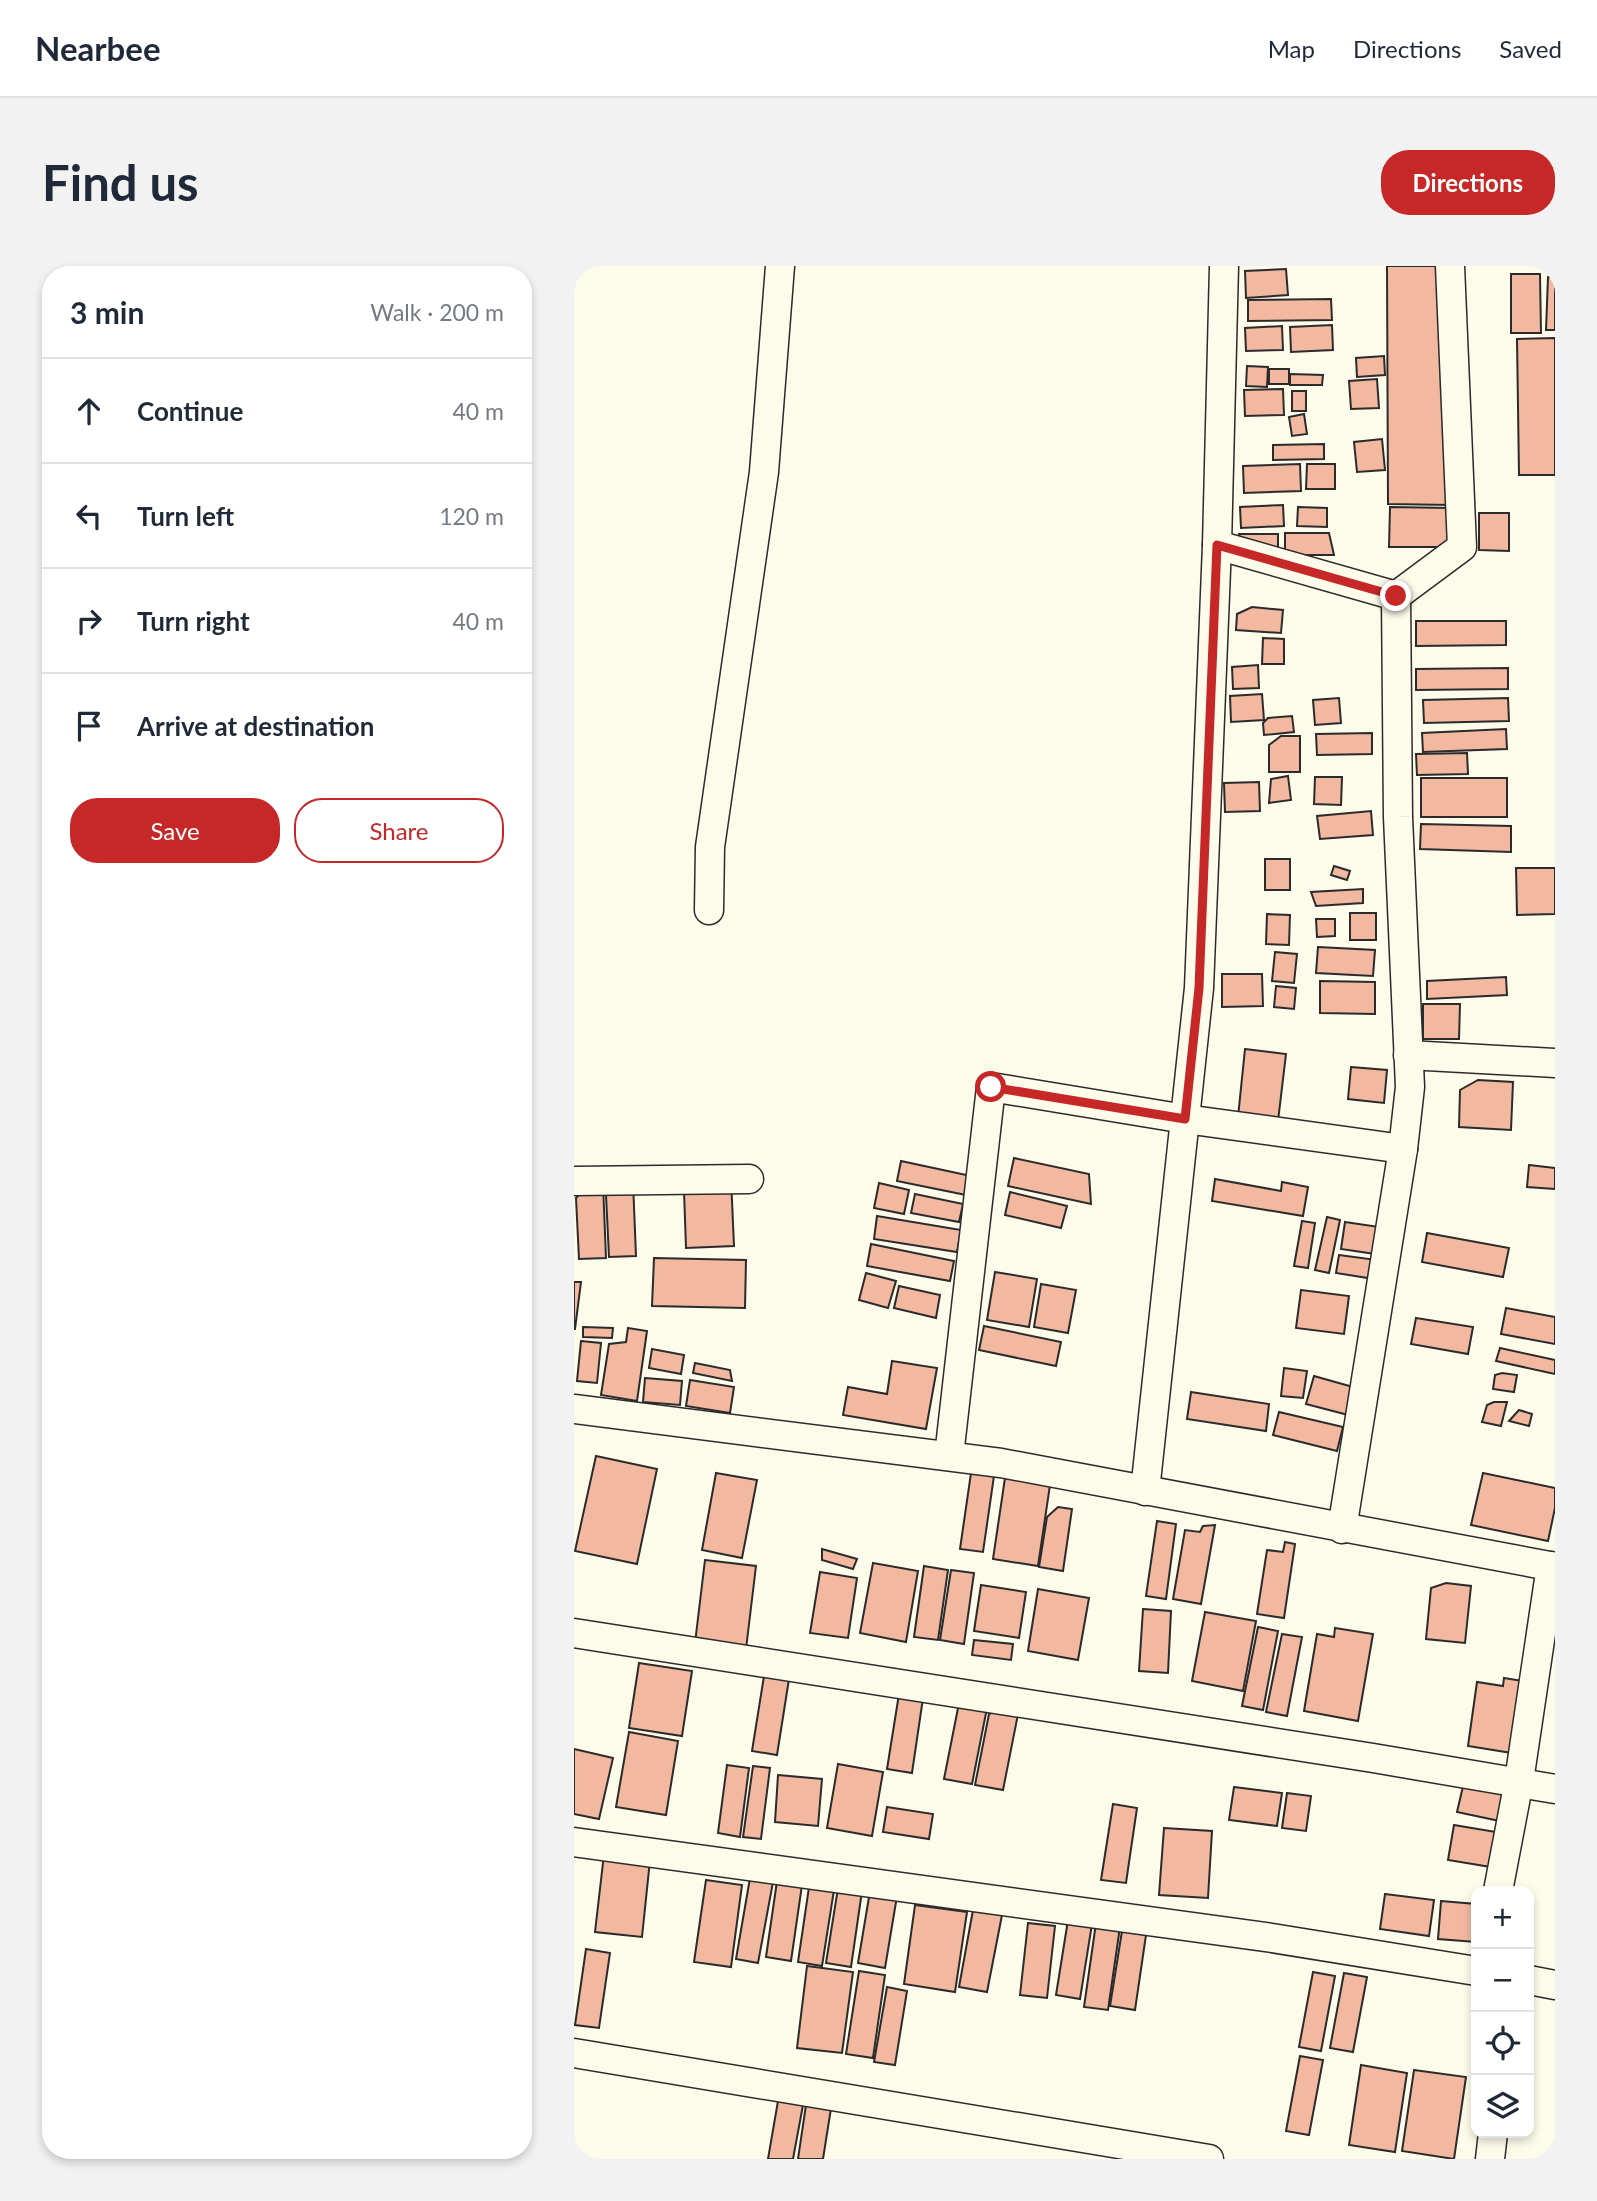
<!DOCTYPE html>
<html lang="en">
<head>
<meta charset="utf-8">
<style>
  :root { --surface:#fff; --page:#f2f2f3; --text:#1f2937; --muted:#747a83; --line:#e0e1e3; --accent:#c62828 }
  body { margin:0; font-family:Lato,sans-serif; background:var(--page); color:var(--text) }
  .controls { position:absolute; right:21px; bottom:21px; display:grid; overflow:hidden; border-radius:14px; box-shadow:0 4px 10px #0003 }
  .controls button { width:63px; height:63px; display:grid; place-items:center; padding:0; border:0; border-bottom:2px solid var(--line); background:var(--surface); color:var(--text); font:35px sans-serif }
  .stop { position:absolute; width:21px; height:21px; margin:-16px; border:5px solid #c62828; border-radius:50%; background:#fff }
  .stop.end { background:#c62828; border-color:#fff; box-shadow:0 2px 7px #0008 }
  .list { margin:0; padding:0; list-style:none }
  h2 { display:flex; justify-content:space-between; align-items:center; height:91px; margin:0; padding:0 28px; font-size:30px }
  h2 small { font-size:23px; font-weight:400; color:var(--muted) }
  .list li { display:grid; grid-template-columns:46px 1fr auto; gap:21px; align-items:center; box-sizing:border-box; height:105px; padding:0 28px; border-top:2px solid var(--line) }
  .list b { display:block; font-size:26px; white-space:nowrap }
  .list em { font-size:23px; font-style:normal; color:var(--muted) }
  .actions { display:flex; gap:14px; padding:21px 28px }
  .actions a { flex:1; padding:16px 0; border:2px solid var(--accent); border-radius:28px; text-align:center; font-size:24px; color:var(--accent) }
  .actions .main { background:var(--accent); color:#fff }
  .icon { flex:none; width:38px; height:38px; fill:none; stroke:currentColor; stroke-width:2; stroke-linecap:round; stroke-linejoin:round }
  .map { position:relative; flex:none; width:981px; height:1893px; overflow:hidden; border-radius:28px }
  header { display:flex; align-items:center; gap:42px; box-sizing:border-box; height:98px; padding:0 35px; background:var(--surface); border-bottom:2px solid var(--line) }
  header strong { font-size:33px }
  nav { display:flex; gap:38px; margin-inline-start:auto; font-size:24px }
  .intro { display:flex; align-items:center; justify-content:space-between; box-sizing:border-box; height:168px; padding:0 42px }
  h1 { margin:0; font-size:49px }
  .button { padding:18px 32px; border-radius:28px; background:var(--accent); color:#fff; font-size:24px; font-weight:700 }
  main { display:flex; gap:42px; padding:0 42px }
  aside { flex:1; background:var(--surface); border-radius:28px; box-shadow:0 4px 10px #0003 }
  .map>svg:first-child { display:block }
  .building { fill:#f2b8a0; stroke:#2b2b2b; stroke-width:2 }
  .lines { fill:none; stroke-linecap:round; stroke-linejoin:round }
  .street-casing { stroke:#2b2b2b; stroke-width:31 }
  .street { stroke:#fdfbea; stroke-width:28 }
  .route { stroke:#c62828; stroke-width:9 }
</style>
</head>
<body>
<header>
<strong>Nearbee</strong>
<nav><a>Map</a><a>Directions</a><a>Saved</a></nav>
</header>
<div class="intro"><h1>Find us</h1><a class="button">Directions</a></div>
<main>
<aside>
<h2>3 min<small>Walk · 200 m</small></h2>
<ul class="list">
<li><svg class="icon" aria-label="ahead" viewBox="0 0 24 24"><path d="M12 20V5M6 11l6-6 6 6"/></svg><div><b>Continue</b></div><em>40 m</em></li>
<li><svg class="icon" aria-label="left" viewBox="0 0 24 24"><path d="M17 20v-9H6M10 6l-5 5 5 5"/></svg><div><b>Turn left</b></div><em>120 m</em></li>
<li><svg class="icon" aria-label="right" viewBox="0 0 24 24"><path d="M7 20v-9h11M14 6l5 5-5 5"/></svg><div><b>Turn right</b></div><em>40 m</em></li>
<li><svg class="icon" aria-label="arrive" viewBox="0 0 24 24"><path d="M6 21V4h12l-3 4 3 4H6"/></svg><div><b>Arrive at destination</b></div></li>
</ul>
<div class="actions"><a class="main">Save</a><a>Share</a></div>
</aside>
<div class="map">
<svg width="981" height="1893" viewBox="0 0 981 1893">
  <rect width="100%" height="100%" fill="#fdfbea"/>
  <g class="building">
    <polygon points="813,0 864,0 877,239 814,238"/>
    <polygon points="712,3 714,29 672,32 671,5"/>
    <polygon points="937,8 966,8 967,67 937,67"/>
    <polygon points="974,11 981,11 981,64 972,64"/>
    <polygon points="757,33 758,54 674,55 674,34"/>
    <polygon points="758,59 759,84 717,86 716,61"/>
    <polygon points="708,60 709,84 672,85 671,62"/>
    <polygon points="981,72 981,209 945,209 943,73"/>
    <polygon points="810,90 811,109 783,111 782,92"/>
    <polygon points="673,100 694,101 693,121 672,120"/>
    <rect x="695" y="103" width="20" height="15"/>
    <polygon points="716,108 749,109 748,119 716,119"/>
    <polygon points="803,113 805,142 777,143 775,115"/>
    <polygon points="709,123 710,149 671,150 670,124"/>
    <rect x="718" y="125" width="14" height="20"/>
    <polygon points="730,148 733,168 718,170 715,151"/>
    <polygon points="808,173 811,204 783,206 780,176"/>
    <polygon points="750,178 750,193 699,194 699,179"/>
    <polygon points="726,198 727,225 670,227 669,200"/>
    <polygon points="733,198 761,198 761,223 732,223"/>
    <polygon points="709,239 710,260 667,262 666,241"/>
    <polygon points="724,241 753,242 753,261 723,260"/>
    <polygon points="816,241 878,242 878,281 815,281"/>
    <polygon points="905,247 935,247 935,285 905,284"/>
    <polygon points="711,267 755,267 760,289 711,289"/>
    <polygon points="665,268 704,268 704,284 670,284"/>
    <polygon points="678,341 709,344 707,367 662,364 663,348"/>
    <polygon points="842,355 932,355 932,379 842,380"/>
    <polygon points="689,372 710,373 710,398 688,398"/>
    <polygon points="684,399 685,422 659,423 658,401"/>
    <polygon points="934,402 934,423 842,424 842,403"/>
    <polygon points="688,428 690,454 657,456 656,430"/>
    <polygon points="765,432 767,457 741,459 739,434"/>
    <polygon points="934,432 935,455 850,457 849,434"/>
    <polygon points="718,450 720,466 690,469 689,457 694,452"/>
    <polygon points="932,463 933,483 849,486 848,467"/>
    <polygon points="798,467 798,488 743,489 742,468"/>
    <polygon points="707,470 726,470 726,506 695,506 695,479"/>
    <polygon points="893,487 894,508 843,509 842,488"/>
    <polygon points="714,510 717,534 695,537 697,513"/>
    <polygon points="741,511 768,511 767,539 740,538"/>
    <rect x="847" y="512" width="86" height="39"/>
    <polygon points="685,516 686,545 651,546 650,517"/>
    <polygon points="797,545 799,569 746,573 743,550"/>
    <polygon points="847,558 937,560 937,586 846,583"/>
    <rect x="691" y="593" width="25" height="31"/>
    <polygon points="760,600 776,605 773,614 757,609"/>
    <polygon points="942,602 981,602 981,648 943,649"/>
    <polygon points="789,623 789,637 742,640 737,626"/>
    <rect x="776" y="647" width="26" height="27"/>
    <polygon points="693,648 716,649 715,679 692,678"/>
    <polygon points="742,653 761,653 761,670 743,671"/>
    <polygon points="744,681 801,684 799,710 742,707"/>
    <polygon points="701,686 723,688 720,717 698,715"/>
    <polygon points="648,708 688,708 689,740 648,741"/>
    <polygon points="932,711 933,729 853,733 853,715"/>
    <polygon points="746,715 801,716 801,748 746,747"/>
    <polygon points="702,720 722,722 720,743 700,741"/>
    <polygon points="849,738 886,738 885,773 849,773"/>
    <polygon points="671,783 712,788 704,855 664,851"/>
    <polygon points="777,801 813,804 810,837 774,833"/>
    <polygon points="904,814 939,816 937,864 885,861 886,824"/>
    <polygon points="440,892 515,908 517,938 434,920"/>
    <polygon points="327,895 397,910 392,929 323,915"/>
    <polygon points="955,899 981,902 981,923 953,921"/>
    <polygon points="157,912 160,980 112,982 110,925"/>
    <polygon points="641,913 707,925 708,916 734,921 729,950 638,935"/>
    <polygon points="45,916 59,916 62,990 35,991 32,929"/>
    <polygon points="305,917 335,924 330,948 300,942"/>
    <polygon points="29,918 32,992 5,993 2,932 15,919"/>
    <polygon points="436,926 493,940 487,962 431,949"/>
    <polygon points="341,928 389,938 385,956 337,947"/>
    <polygon points="303,950 387,964 383,986 300,973"/>
    <polygon points="753,951 766,954 755,1007 741,1004"/>
    <polygon points="728,955 741,957 734,1002 720,1000"/>
    <polygon points="771,956 812,962 808,989 767,983"/>
    <polygon points="853,967 935,982 929,1011 848,996"/>
    <polygon points="297,978 380,995 376,1015 293,1000"/>
    <polygon points="765,989 803,994 800,1013 762,1007"/>
    <polygon points="80,992 172,994 171,1042 78,1040"/>
    <polygon points="421,1006 463,1013 455,1061 413,1054"/>
    <polygon points="292,1007 322,1015 314,1042 285,1034"/>
    <polygon points="0,1016 7,1016 1,1063 0,1063"/>
    <polygon points="467,1018 502,1024 494,1067 460,1061"/>
    <polygon points="325,1020 366,1029 362,1052 320,1042"/>
    <polygon points="727,1024 775,1030 770,1068 722,1062"/>
    <polygon points="932,1042 981,1051 981,1078 927,1068"/>
    <polygon points="842,1052 899,1061 894,1088 837,1078"/>
    <polygon points="410,1060 487,1076 482,1100 405,1084"/>
    <polygon points="9,1061 39,1062 38,1072 9,1071"/>
    <polygon points="54,1062 73,1065 63,1135 27,1129 35,1078 52,1076"/>
    <polygon points="7,1075 27,1077 23,1117 3,1115"/>
    <polygon points="926,1082 981,1094 981,1108 922,1095"/>
    <polygon points="78,1083 110,1089 107,1108 75,1102"/>
    <polygon points="318,1095 363,1102 352,1163 269,1149 274,1121 313,1128"/>
    <polygon points="121,1097 156,1104 158,1115 119,1107"/>
    <polygon points="710,1102 733,1105 729,1132 707,1130"/>
    <polygon points="928,1107 943,1109 940,1126 919,1123 921,1109"/>
    <polygon points="740,1110 786,1123 778,1150 732,1138"/>
    <polygon points="71,1112 108,1115 106,1139 69,1136"/>
    <polygon points="116,1114 160,1121 156,1147 112,1140"/>
    <polygon points="617,1126 695,1138 692,1165 613,1153"/>
    <polygon points="920,1136 933,1136 927,1160 908,1156 913,1139"/>
    <polygon points="945,1144 958,1148 955,1160 935,1155"/>
    <polygon points="705,1146 769,1161 763,1185 699,1169"/>
    <polygon points="22,1190 83,1203 63,1298 1,1285"/>
    <polygon points="398,1200 421,1203 409,1286 386,1283"/>
    <polygon points="142,1207 183,1214 168,1292 128,1284"/>
    <polygon points="909,1207 981,1222 981,1242 974,1275 897,1259"/>
    <polygon points="431,1212 476,1219 464,1300 419,1293"/>
    <polygon points="484,1241 498,1243 489,1305 465,1301 473,1251"/>
    <polygon points="583,1255 602,1258 592,1333 572,1330"/>
    <polygon points="641,1259 627,1338 599,1333 611,1264 626,1266 629,1260"/>
    <polygon points="711,1276 721,1278 710,1352 683,1348 693,1284 709,1286"/>
    <polygon points="248,1283 283,1293 279,1303 248,1294"/>
    <polygon points="131,1294 182,1300 172,1383 121,1377"/>
    <polygon points="299,1297 344,1305 332,1376 286,1367"/>
    <polygon points="350,1300 374,1304 364,1374 340,1371"/>
    <polygon points="377,1304 400,1307 390,1378 366,1374"/>
    <polygon points="246,1306 283,1312 274,1372 236,1367"/>
    <polygon points="872,1317 897,1320 891,1377 852,1373 857,1322"/>
    <polygon points="407,1319 452,1326 445,1372 400,1365"/>
    <polygon points="464,1323 515,1332 504,1394 454,1385"/>
    <polygon points="569,1343 597,1345 594,1407 565,1405"/>
    <polygon points="631,1346 682,1355 669,1425 618,1415"/>
    <polygon points="684,1361 704,1365 689,1444 668,1440"/>
    <polygon points="761,1362 799,1368 784,1455 730,1445 743,1368 760,1371"/>
    <polygon points="708,1368 728,1371 713,1450 692,1446"/>
    <polygon points="400,1374 439,1378 437,1394 398,1389"/>
    <polygon points="65,1397 118,1405 108,1470 55,1462"/>
    <polygon points="190,1410 215,1413 203,1489 178,1485"/>
    <polygon points="930,1412 955,1416 944,1488 894,1480 903,1416 929,1420"/>
    <polygon points="325,1428 349,1432 338,1507 313,1503"/>
    <polygon points="403,1434 414,1437 398,1518 370,1513 384,1442"/>
    <polygon points="433,1440 445,1443 429,1524 401,1519 415,1448"/>
    <polygon points="55,1466 104,1475 92,1549 42,1541"/>
    <polygon points="0,1483 39,1492 25,1553 0,1548"/>
    <polygon points="264,1498 309,1506 298,1570 253,1562"/>
    <polygon points="153,1499 175,1502 166,1571 144,1567"/>
    <polygon points="179,1500 196,1502 187,1573 169,1571"/>
    <polygon points="204,1509 248,1513 244,1560 201,1556"/>
    <polygon points="890,1516 942,1526 935,1557 883,1546"/>
    <polygon points="660,1521 708,1527 703,1560 655,1554"/>
    <polygon points="713,1527 737,1530 732,1565 708,1562"/>
    <polygon points="539,1538 563,1542 552,1617 527,1614"/>
    <polygon points="313,1541 359,1548 355,1573 309,1566"/>
    <polygon points="880,1559 928,1567 923,1602 874,1594"/>
    <polygon points="590,1562 638,1565 634,1632 585,1629"/>
    <polygon points="30,1588 76,1594 68,1671 21,1666"/>
    <polygon points="176,1612 199,1616 184,1697 162,1693"/>
    <polygon points="132,1614 168,1619 157,1701 120,1696"/>
    <polygon points="203,1615 228,1619 217,1695 192,1691"/>
    <polygon points="235,1621 260,1624 248,1700 224,1696"/>
    <polygon points="264,1622 288,1625 277,1701 252,1697"/>
    <polygon points="296,1625 323,1630 311,1702 284,1697"/>
    <polygon points="811,1628 860,1634 855,1670 806,1663"/>
    <polygon points="867,1635 902,1638 902,1676 864,1673"/>
    <polygon points="341,1639 393,1646 381,1726 330,1718"/>
    <polygon points="399,1644 428,1649 413,1726 385,1721"/>
    <polygon points="494,1654 518,1658 506,1733 482,1729"/>
    <polygon points="454,1657 481,1660 473,1732 446,1729"/>
    <polygon points="522,1657 546,1661 534,1744 510,1741"/>
    <polygon points="548,1665 572,1669 561,1744 536,1740"/>
    <polygon points="12,1683 36,1687 25,1762 1,1759"/>
    <polygon points="233,1700 279,1706 268,1787 223,1782"/>
    <polygon points="285,1705 311,1709 299,1792 272,1788"/>
    <polygon points="739,1706 761,1710 747,1785 725,1781"/>
    <polygon points="770,1707 793,1711 779,1786 756,1782"/>
    <polygon points="313,1721 333,1725 321,1799 300,1796"/>
    <polygon points="726,1790 749,1794 735,1869 712,1865"/>
    <polygon points="787,1799 833,1807 821,1886 775,1879"/>
    <polygon points="840,1804 892,1811 880,1893 828,1885"/>
    <polygon points="233,1832 258,1836 249,1893 224,1893"/>
    <polygon points="204,1835 229,1839 219,1893 194,1893"/>
  </g>
  <g class="lines">
    <g class="street-casing">
      <g id="street">
        <polyline points="650,0 643,279 822,330 824,551 836,821 829,883 768,1263"/>
        <polyline points="822,330 888,281 876,0"/>
        <polyline points="135,644 136,581 190,206 206,0"/>
        <polyline points="834,789 981,797"/>
        <polyline points="0,915 175,913"/>
        <polyline points="0,1143 427,1197 981,1301"/>
        <polyline points="375,1190 417,821 611,853 829,883"/>
        <polyline points="571,1225 625,722 643,279"/>
        <polyline points="0,1367 799,1492 981,1523"/>
        <polyline points="0,1576 698,1672 902,1705"/>
        <polyline points="924,1625 945,1515 977,1300"/>
        <polyline points="955,1714 981,1719"/>
        <polyline points="0,1787 635,1893"/>
        <polyline points="916,1893 919,1867"/>
      </g>
    </g>
    <use href="#street" class="street"/>
  </g>
  <g class="lines">
    <polyline class="route" points="417,821 611,853 625,722 643,279 822,330"/>
  </g>
</svg>
<div class="controls">
<button>+</button>
<button>−</button>
<button><svg class="icon" aria-label="locate" viewBox="0 0 24 24"><circle cx="12" cy="12" r="6"/><path d="M12 2v4M12 18v4M2 12h4M18 12h4"/></svg></button>
<button><svg class="icon" aria-label="layers" viewBox="0 0 24 24"><path d="M12 4l9 5-9 5-9-5zM3 14l9 5 9-5"/></svg></button>
</div>
<div class="stop" style="left:417px;top:821px"></div>
<div class="stop end" style="left:822px;top:330px"></div>
</div>
</main>
</body>
</html>
